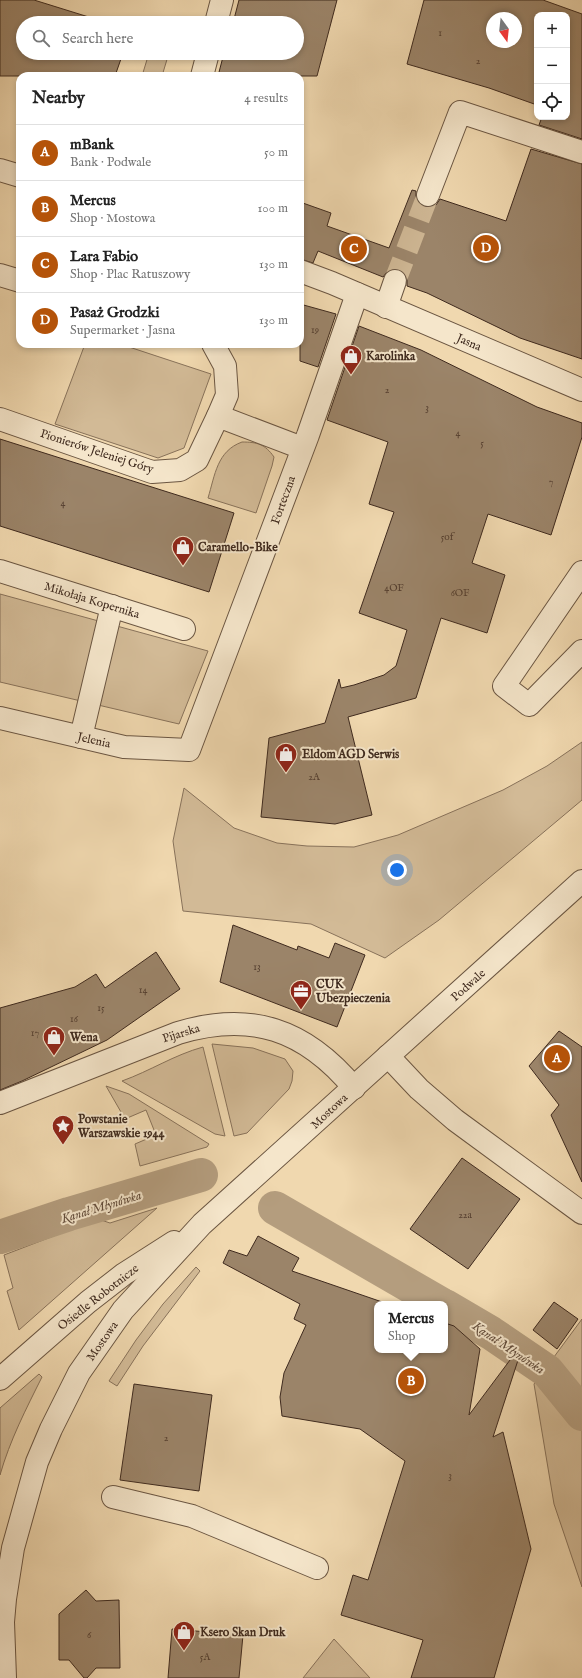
<!DOCTYPE html>
<html lang="en">
<head>
<meta charset="utf-8">
<style>
  :root { --surface:#fff; --page:#f2f2f2; --text:#222; --muted:#767676; --line:#e0e0e0; --accent:#b45309 }
  body { margin:0; font-family:"IM FELL English",serif; background:var(--page); color:var(--text) }
  .controls { position:absolute; right:12px; top:12px; display:grid; overflow:hidden; border-radius:8px; box-shadow:0 2px 6px #0003 }
  .controls button { width:36px; height:36px; display:grid; place-items:center; padding:0; border:0; border-bottom:1px solid var(--line); background:var(--surface); color:var(--text); font:20px sans-serif }
  .compass { position:absolute; left:486px; top:12px; width:36px; height:36px; border-radius:50%; background:var(--surface); box-shadow:0 2px 6px #0003; rotate:165deg }
  .you { position:absolute; left:397px; top:870px; width:14px; height:14px; margin:-10px; border:3px solid #fff; border-radius:50%; background:#1a73e8; box-shadow:0 0 0 6px #1a73e833 }
  .badge { display:grid; place-items:center; width:26px; height:26px; border-radius:50%; background:var(--accent); color:#fff; font-size:13px; font-weight:700 }
  .pin { position:absolute; translate:-50% -50%; border:2px solid #fff; box-shadow:0 1px 4px #0006 }
  .popup { position:absolute; left:374px; top:1301px; width:74px; height:52px; box-sizing:border-box; display:grid; place-content:center; border-radius:8px; background:var(--surface); filter:drop-shadow(0 1px 3px #0005); font-size:13px; white-space:nowrap; color:var(--muted) }
  .popup b { font-size:15px; color:var(--text) }
  .popup::after { content:''; position:absolute; left:50%; top:100%; margin-left:-8px; border:8px solid transparent; border-top-color:var(--surface) }
  .list { margin:0; padding:0; list-style:none }
  h2 { display:flex; justify-content:space-between; align-items:center; height:52px; margin:0; padding:0 16px; font-size:17px }
  h2 small { font-size:13px; font-weight:400; color:var(--muted) }
  .list li { display:grid; grid-template-columns:26px 1fr auto; gap:12px; align-items:center; box-sizing:border-box; height:56px; padding:0 16px; border-top:1px solid var(--line) }
  .list b { display:block; font-size:15px; white-space:nowrap }
  .list p { margin:0; font-size:13px; white-space:nowrap; color:var(--muted) }
  .list em { font-size:13px; font-style:normal; color:var(--muted) }
  .icon { flex:none; width:22px; height:22px; fill:none; stroke:currentColor; stroke-width:2; stroke-linecap:round; stroke-linejoin:round }
  .map { position:relative; flex:none; width:582px; height:1678px; overflow:hidden }
  .search { position:absolute; background:var(--surface); box-shadow:0 2px 6px #0003; left:16px; top:16px; width:288px; height:44px; display:flex; align-items:center; gap:10px; box-sizing:border-box; padding:0 14px; border-radius:22px; color:var(--muted); font-size:15px }
  .panel { position:absolute; background:var(--surface); box-shadow:0 2px 6px #0003; left:16px; top:72px; width:288px; height:276px; border-radius:12px }
  .map>svg:first-child { display:block }
  .green { fill:#d2ba96; stroke:#88725a }
  .lines { fill:none; stroke-linecap:round; stroke-linejoin:round }
  .canal { stroke:#b49d7e; stroke-width:34 }
  .building { fill:#9b8469; stroke:#3f2a1e; fill-rule:evenodd }
  .minor-tunnel { stroke:#cdb592; stroke-width:22; stroke-dasharray:22 11; stroke-linecap:butt }
  .minor-casing { stroke:#6b5642; stroke-width:24 }
  .minor { stroke:#f5e6cb; stroke-width:22 }
  .labels { text-anchor:middle; stroke-width:4; stroke-linejoin:round; paint-order:stroke }
  .number-label { font-size:10px; fill:#564031 }
  .street-label { font-size:12px; fill:#3f2a1e; stroke:#f5e6cb }
  .poi-label { font-size:12px; font-weight:bold; fill:#3f2a1e; stroke:#f5e6cb; text-anchor:start }
  .water-label { font-size:13px; font-style:italic; fill:#624c3b; stroke:#f5e6cb }
</style>
</head>
<body>
<div class="map">
<svg width="582" height="1678" viewBox="0 0 582 1678">
  <rect width="100%" height="100%" fill="#f0d8af"/>
  <filter id="stains"><feTurbulence type="fractalNoise" baseFrequency=".005" numOctaves="4"/><feColorMatrix values="0 0 0 0 .2 0 0 0 0 .09 0 0 0 0 .02 0 0 0 .5 -.17"/></filter>
  <radialGradient id="worn" r=".72"><stop offset=".6" stop-color="#630" stop-opacity="0"/><stop offset="1" stop-color="#630" stop-opacity=".3"/></radialGradient>
  <g class="green">
    <polygon points="149,53 157,53 168,56 162,76 142,76"/>
    <polygon points="85,344 120,344 211,374 184,448 158,458 55,424"/>
    <path d="M242,442C257,442 265,444 274,457L272,466L256,513L208,498C215,475 217,451 242,442Z"/>
    <polygon points="0,594 208,651 179,724 0,682"/>
    <polygon points="582,742 582,800 439,920 385,958 311,924 183,911 173,841 184,788 234,828 277,843 307,846 354,847 398,835 503,790 547,766"/>
    <polygon points="212,1044 253,1048 285,1059 293,1071 292,1081 289,1089 247,1133 234,1136"/>
    <path d="M203,1047L225,1136L215,1134L122,1081C150,1071 174,1055 203,1047Z"/>
    <polygon points="106,1086 129,1094 209,1144 207,1147 140,1166 135,1144 156,1135 146,1110 125,1119"/>
    <polygon points="157,1208 19,1330 7,1291 13,1288 4,1255 72,1229 101,1220 110,1223"/>
    <polygon points="196,1267 200,1271 143,1346 117,1386 109,1381 136,1340 163,1304"/>
    <polygon points="582,1319 582,1587 554,1504 534,1384"/>
    <path d="M39,1374L42,1377C26,1409 10,1440 0,1475V1408Z"/>
    <polygon points="334,1639 370,1678 303,1678"/>
  </g>
  <g class="lines">
    <g class="canal">
      <polyline points="275,1208 441,1304"/>
      <polyline points="0,1237 69,1214 201,1175"/>
      <polyline points="445,1306 491,1333 547,1371 582,1414"/>
    </g>
  </g>
  <g class="building">
    <polygon points="0,0 34,0 108,23 23,23 23,53 123,53 115,76 0,76"/>
    <polygon points="239,0 337,0 317,76 218,76 224,53 297,53 297,23 233,23"/>
    <path d="M424,0H543L582,14V139L539,125L542,117H567V15H537V105L489,88L407,64ZM492,18H516V42H492Z"/>
    <polygon points="531,149 582,164 582,359 520,338 427,293 407,286 407,278 404,273 399,269 392,269 387,272 383,277 318,251 313,263 300,259 300,202 331,213 327,226 389,248 412,190 416,191 416,197 418,203 424,207 430,207 436,205 440,199 506,221"/>
    <polygon points="300,304 336,314 318,367 300,361"/>
    <polygon points="359,326 421,350 537,407 582,423 582,437 551,535 488,514 472,563 505,575 487,633 441,618 416,698 348,717 372,815 335,824 261,817 269,738 325,723 339,679 341,688 354,685 384,675 396,666 407,630 359,613 394,512 369,504 388,442 327,420"/>
    <polygon points="0,439 234,513 209,592 0,526"/>
    <polygon points="233,925 297,950 298,946 329,958 335,943 365,955 337,1027 220,982"/>
    <polygon points="156,952 180,989 107,1040 22,1081 0,1090 0,1008 75,987 96,974 105,988"/>
    <polygon points="559,1031 582,1047 582,1182 551,1115 559,1105 529,1066"/>
    <polygon points="462,1158 520,1199 468,1269 410,1229"/>
    <polygon points="258,1236 299,1258 292,1271 388,1304 377,1304 377,1350 445,1350 445,1323 454,1326 480,1349 469,1415 516,1352 520,1354 493,1437 503,1432 531,1549 494,1678 411,1678 423,1640 341,1615 353,1575 368,1580 405,1461 360,1429 282,1416 280,1397 284,1373 306,1325 294,1319 300,1304 223,1263 229,1250 247,1256"/>
    <polygon points="554,1302 578,1319 557,1349 533,1330"/>
    <polygon points="134,1384 212,1395 199,1491 120,1480"/>
    <polygon points="86,1590 96,1601 119,1600 120,1668 96,1668 87,1678 84,1678 69,1660 59,1660 59,1614"/>
    <polygon points="172,1629 243,1635 239,1678 168,1678"/>
  </g>
  <g class="lines">
    <polyline class="minor-tunnel" points="395,281 428,195"/>
    <g class="minor-casing">
      <g id="minor">
        <polyline points="216,23 222,0"/>
        <polyline points="202,76 208,53"/>
        <polyline points="0,170 20,176"/>
        <polyline points="428,195 460,112 582,152"/>
        <polyline points="300,271 332,283 582,390"/>
        <polyline points="0,275 20,281"/>
        <polyline points="386,307 395,281"/>
        <polyline points="213,344 225,366 227,395 218,416"/>
        <polyline points="0,419 152,472 180,470 197,460 218,416 302,448"/>
        <polyline points="0,571 184,629"/>
        <polyline points="582,572 504,686 529,705 582,651"/>
        <polyline points="0,718 124,747 189,750 308,435 357,294"/>
        <polyline points="81,737 112,606"/>
        <polyline points="388,1056 419,1089 455,1120 582,1213"/>
        <path d="M0,1103L178,1033C251,1011 305,1029 354,1088"/>
        <polyline points="0,1379 88,1302 124,1274 174,1242"/>
        <polyline points="113,1497 192,1516 317,1568"/>
        <polyline points="5,1678 3,1622 5,1599 13,1548 37,1462 51,1429 79,1373 123,1310 202,1224 582,881"/>
      </g>
    </g>
    <use href="#minor" class="minor"/>
  </g>
  <defs>
    <g id="shop-pin" transform="scale(1.15)"><path d="M0 17L-7.5 6A9.5 9.5 0 1 1 7.5 6Z" fill="#8f2418" stroke="#f5e6cb"/><path d="M-5-2.5h2.3a2.7 3.5 0 0 1 5.4 0H5L5.5 6h-11ZM-1.5-2.5h3a1.5 2.3 0 0 0-3 0Z" fill="#fff"/></g>
    <g id="office-pin" transform="scale(1.15)"><path d="M0 17L-7.5 6A9.5 9.5 0 1 1 7.5 6Z" fill="#8f2418" stroke="#f5e6cb"/><path d="M-6-3h4V-5.5h4V-3h4V5H-6ZM-1-4.5V-3h2v-1.5ZM-6 0V1H6V0Z" fill="#fff"/></g>
    <g id="sight-pin" transform="scale(1.15)"><path d="M0 17L-7.5 6A9.5 9.5 0 1 1 7.5 6Z" fill="#8f2418" stroke="#f5e6cb"/><path d="M0-6L1.8-2.2L6-1.7L2.9 1.2L3.7 5.4L0 3.3L-3.7 5.4L-2.9 1.2L-6-1.7L-1.8-2.2Z" fill="#fff"/></g>
  </defs>
  <g fill-rule="evenodd">
    <use href="#shop-pin" x="351" y="356"/>
    <use href="#shop-pin" x="183" y="547"/>
    <use href="#shop-pin" x="286" y="754"/>
    <use href="#office-pin" x="301" y="991"/>
    <use href="#shop-pin" x="54" y="1037"/>
    <use href="#sight-pin" x="63" y="1126"/>
    <use href="#shop-pin" x="184" y="1632"/>
  </g>
  <g class="labels">
    <g class="number-label">
      <text x="440" y="36">1</text>
      <text x="478" y="64">2</text>
      <text x="315" y="333">19</text>
      <text x="387" y="393">2</text>
      <text x="427" y="411">3</text>
      <text x="458" y="436">4</text>
      <text x="482" y="446">5</text>
      <text x="551" y="485">7</text>
      <text x="63" y="506">4</text>
      <text x="447" y="540">5of</text>
      <text x="394" y="591">4OF</text>
      <text x="460" y="596">6OF</text>
      <text x="314" y="780">2A</text>
      <text x="257" y="970">13</text>
      <text x="143" y="993">14</text>
      <text x="101" y="1011">15</text>
      <text x="74" y="1022">16</text>
      <text x="35" y="1036">17</text>
      <text x="465" y="1218">22a</text>
      <text x="166" y="1441">2</text>
      <text x="450" y="1479">3</text>
      <text x="89" y="1638">6</text>
      <text x="205" y="1660">5A</text>
    </g>
    <g class="street-label">
      <text transform="translate(469 342) rotate(23)" y="4">Jasna</text>
      <text transform="translate(97 451) rotate(18)" y="4">Pionierów Jeleniej Góry</text>
      <text transform="translate(283 500) rotate(-70)" y="4">Forteczna</text>
      <text transform="translate(92 600) rotate(17)" y="4">Mikołaja Kopernika</text>
      <text transform="translate(94 740) rotate(13)" y="4">Jelenia</text>
      <text transform="translate(468 985) rotate(-42)" y="4">Podwale</text>
      <text transform="translate(181 1033) rotate(-17)" y="4">Pijarska</text>
      <text transform="translate(329 1111) rotate(-43)" y="4">Mostowa</text>
      <text transform="translate(98 1297) rotate(-38)" y="4">Osiedle Robotnicze</text>
      <text transform="translate(102 1341) rotate(-55)" y="4">Mostowa</text>
    </g>
    <g class="poi-label">
      <text x="366" y="360">Karolinka</text>
      <text x="198" y="551">Caramello-Bike</text>
      <text x="302" y="758">Eldom AGD Serwis</text>
      <text x="316" y="988">CUK<tspan x="316" dy="14">Ubezpieczenia</tspan></text>
      <text x="70" y="1041">Wena</text>
      <text x="78" y="1123">Powstanie<tspan x="78" dy="14">Warszawskie 1944</tspan></text>
      <text x="200" y="1636">Ksero Skan Druk</text>
    </g>
    <g class="water-label">
      <text transform="translate(101 1206) rotate(-17)" y="5">Kanał Młynówka</text>
      <text transform="translate(509 1347) rotate(34)" y="5">Kanał Młynówka</text>
    </g>
  </g>
  <rect width="100%" height="100%" filter="url(#stains)"/>
  <rect width="100%" height="100%" fill="url(#worn)"/>
</svg>
<div class="controls">
<button>+</button>
<button>−</button>
<button><svg class="icon" aria-label="locate" viewBox="0 0 24 24"><circle cx="12" cy="12" r="6"/><path d="M12 2v4M12 18v4M2 12h4M18 12h4"/></svg></button>
</div>
<svg class="compass" viewBox="-18 -18 36 36"><path d="M0-13l5 13h-10z" fill="#e53935"/><path d="M0 13l5-13h-10z" fill="#767676"/></svg>
<div class="you"></div>
<div class="pin badge" style="left:557px;top:1058px">A</div>
<div class="pin badge" style="left:411px;top:1381px">B</div>
<div class="popup"><b>Mercus</b>Shop</div>
<div class="pin badge" style="left:354px;top:249px">C</div>
<div class="pin badge" style="left:486px;top:248px">D</div>
<div class="search"><svg class="icon" aria-label="search" viewBox="0 0 24 24"><circle cx="10" cy="10" r="6"/><path d="M15 15l6 6"/></svg>Search here</div>
<section class="panel">
<h2>Nearby<small>4 results</small></h2>
<ul class="list">
<li><span class="badge">A</span><div><b>mBank</b><p>Bank · Podwale</p></div><em>50 m</em></li>
<li><span class="badge">B</span><div><b>Mercus</b><p>Shop · Mostowa</p></div><em>100 m</em></li>
<li><span class="badge">C</span><div><b>Lara Fabio</b><p>Shop · Plac Ratuszowy</p></div><em>130 m</em></li>
<li><span class="badge">D</span><div><b>Pasaż Grodzki</b><p>Supermarket · Jasna</p></div><em>130 m</em></li>
</ul>
</section>
</div>
</body>
</html>
